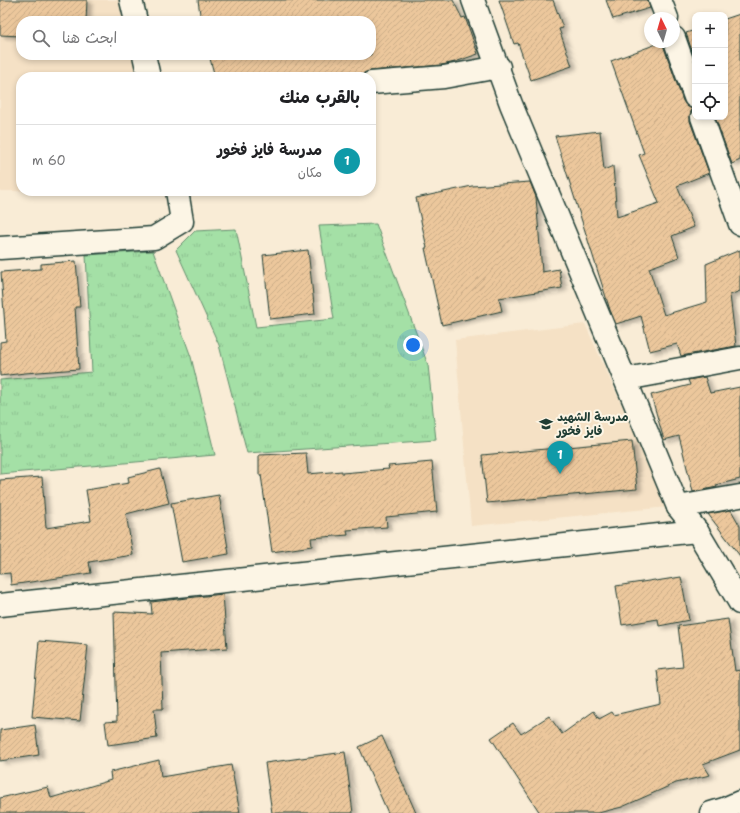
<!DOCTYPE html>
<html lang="ar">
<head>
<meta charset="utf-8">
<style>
  :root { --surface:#fff; --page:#f2f2f2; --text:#202124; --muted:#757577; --line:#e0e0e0; --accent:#0f766e }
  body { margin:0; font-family:"Shantell Sans","Playpen Sans Arabic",sans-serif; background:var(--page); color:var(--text); direction:rtl }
  .controls { position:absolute; right:12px; top:12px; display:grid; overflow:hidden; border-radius:8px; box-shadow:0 2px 6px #0003 }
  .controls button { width:36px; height:36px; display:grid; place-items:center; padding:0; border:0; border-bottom:1px solid var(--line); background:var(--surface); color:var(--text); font:20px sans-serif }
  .compass { position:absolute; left:644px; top:12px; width:36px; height:36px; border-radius:50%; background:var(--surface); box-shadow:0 2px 6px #0003; rotate:355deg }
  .you { position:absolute; left:413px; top:345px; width:14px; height:14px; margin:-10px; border:3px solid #fff; border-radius:50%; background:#1a73e8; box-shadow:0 0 0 6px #1a73e833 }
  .badge { display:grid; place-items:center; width:26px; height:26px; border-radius:50%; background:var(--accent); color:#fff; font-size:13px; font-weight:700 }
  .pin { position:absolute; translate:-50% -33px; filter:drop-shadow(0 1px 2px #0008) }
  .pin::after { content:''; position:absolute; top:21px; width:14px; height:12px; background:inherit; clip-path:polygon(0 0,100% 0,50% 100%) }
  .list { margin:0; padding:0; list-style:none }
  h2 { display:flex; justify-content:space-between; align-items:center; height:52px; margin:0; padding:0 16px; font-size:17px }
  h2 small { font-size:13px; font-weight:400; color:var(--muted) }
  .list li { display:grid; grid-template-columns:26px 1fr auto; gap:12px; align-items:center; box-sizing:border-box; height:72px; padding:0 16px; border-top:1px solid var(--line) }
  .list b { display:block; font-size:15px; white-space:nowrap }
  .list p { margin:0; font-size:13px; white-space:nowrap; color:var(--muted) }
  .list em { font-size:13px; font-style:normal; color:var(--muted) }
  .icon { flex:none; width:22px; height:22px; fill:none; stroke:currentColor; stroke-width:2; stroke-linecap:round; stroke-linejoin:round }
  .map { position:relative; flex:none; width:740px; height:813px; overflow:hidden; direction:ltr }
  .search { position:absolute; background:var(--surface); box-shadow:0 2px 6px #0003; left:16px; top:16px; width:360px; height:44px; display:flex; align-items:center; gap:10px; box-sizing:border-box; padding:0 14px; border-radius:16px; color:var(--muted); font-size:15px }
  .panel { position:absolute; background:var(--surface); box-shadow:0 2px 6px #0003; left:16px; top:72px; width:360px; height:124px; border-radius:16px; direction:rtl }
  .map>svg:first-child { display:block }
  .built { fill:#f5e1c5 }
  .grass { fill:url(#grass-tufts); stroke:#628e6d }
  .building { fill:url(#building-hatch); stroke:#1f3d34; filter:url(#shadow) }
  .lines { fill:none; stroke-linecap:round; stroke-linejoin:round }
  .minor-casing { stroke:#1f3d34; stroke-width:25 }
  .tertiary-casing { stroke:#1f3d34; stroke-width:25 }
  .secondary-casing { stroke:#1f3d34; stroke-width:25 }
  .minor { stroke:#fcf5e5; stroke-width:22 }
  .tertiary { stroke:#fcf5e5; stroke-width:22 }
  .secondary { stroke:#fcf5e5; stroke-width:22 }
  .labels { text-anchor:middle; stroke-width:4; stroke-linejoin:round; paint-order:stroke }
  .poi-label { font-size:12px; font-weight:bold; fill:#1f3d34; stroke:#fcf5e5; text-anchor:start }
</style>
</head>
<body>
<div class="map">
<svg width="740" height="813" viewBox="0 0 740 813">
  <defs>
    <pattern id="grass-tufts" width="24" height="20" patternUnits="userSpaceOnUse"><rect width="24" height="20" fill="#a4e0a6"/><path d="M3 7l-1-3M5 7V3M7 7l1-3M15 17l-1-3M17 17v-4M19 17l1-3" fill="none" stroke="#8dc190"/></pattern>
    <pattern id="building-hatch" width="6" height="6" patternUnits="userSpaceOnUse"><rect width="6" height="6" fill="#ecc79c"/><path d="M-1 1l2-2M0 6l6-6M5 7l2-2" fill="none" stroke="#caac87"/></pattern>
    <filter id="shadow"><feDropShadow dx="4.5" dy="2.5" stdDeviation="2" flood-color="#0004"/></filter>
  </defs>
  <rect width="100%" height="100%" fill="#f9ecd6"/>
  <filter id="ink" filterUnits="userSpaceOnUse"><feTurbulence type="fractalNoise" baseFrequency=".025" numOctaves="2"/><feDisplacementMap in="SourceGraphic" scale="8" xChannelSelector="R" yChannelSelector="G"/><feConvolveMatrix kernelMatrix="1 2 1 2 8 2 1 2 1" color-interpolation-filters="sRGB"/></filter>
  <g filter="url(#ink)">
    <g class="built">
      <polygon points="0,0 121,0 125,21 21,21 21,55 132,55 137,77 21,77 21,191 0,191"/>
      <polygon points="585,324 668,507 471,526 455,340"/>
    </g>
    <g class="grass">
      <polygon points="376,224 428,365 436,440 247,453 219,345 176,250 195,231 236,229 256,327 334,319 319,226"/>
      <polygon points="153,251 191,357 215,455 0,474 0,380 92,372 86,255"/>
    </g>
    <g class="building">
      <polygon points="0,0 87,0 86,21 21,21 21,36 0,35"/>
      <polygon points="198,0 453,0 462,18 465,17 478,54 455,62 442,65 370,71 364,73 360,77 215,77 209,55 371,55 371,21 201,21"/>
      <polygon points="499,0 553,0 563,28 559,29 572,66 531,80 518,43 514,44"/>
      <polygon points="606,0 648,0 650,8 613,19"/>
      <polygon points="740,14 740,160 732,164 715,117 725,117 725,19"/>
      <polygon points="695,30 695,60 686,33"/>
      <polygon points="662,42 683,101 687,106 692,109 690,115 690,121 709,173 677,186 694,227 672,236 679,257 649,268 664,315 707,302 706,264 740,250 740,291 730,295 736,346 681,356 677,344 650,351 641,316 616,324 610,310 555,136 600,131 604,170 613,166 617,217 659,203 639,155 644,153 611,61"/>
      <polygon points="530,182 536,197 542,272 559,269 562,288 499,298 502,311 442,325 425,248 427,248 416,198 472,186"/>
      <polygon points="308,250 315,314 270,319 263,255"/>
      <polygon points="76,261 80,307 75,307 79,369 25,373 0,376 0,342 6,341 1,272 41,269 41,264"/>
      <polygon points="705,377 710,393 740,387 740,479 716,485 717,487 693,492 679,436 664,440 651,395 690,385 688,380"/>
      <polygon points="632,441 637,489 487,503 482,455"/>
      <polygon points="306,453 308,474 342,471 342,473 389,469 388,466 432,462 437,512 386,517 387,527 347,530 348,535 311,538 312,546 272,552 261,475 259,475 259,455"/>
      <polygon points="160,469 169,503 126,514 133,555 89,562 91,573 11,585 10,573 0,574 0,480 42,477 46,528 91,521 86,490 129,483 128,477"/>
      <polygon points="219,495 229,554 182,562 171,503"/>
      <polygon points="731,510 740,526 740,556 708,514"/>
      <polygon points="681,577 689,620 659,626 658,619 622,625 616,586 655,580 656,581"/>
      <polygon points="223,594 227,648 161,653 163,709 154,709 157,738 108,745 105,722 117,721 114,612 152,614 151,602"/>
      <polygon points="728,619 735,671 740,670 740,750 703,764 710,775 676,783 622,807 598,813 540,813 491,738 513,723 521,734 549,716 562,734 594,711 599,719 612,712 614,715 661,704 657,670 683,667 678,626"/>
      <polygon points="39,641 88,645 80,721 32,717"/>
      <polygon points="35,725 39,755 0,761 0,730"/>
      <polygon points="382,736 416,813 388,813 359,747"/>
      <polygon points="345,752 353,813 272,813 265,763"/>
      <polygon points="159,760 161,777 231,765 240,813 0,813 0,798 48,787 51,798 111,780 110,772"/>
    </g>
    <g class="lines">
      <g class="minor-casing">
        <g id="minor">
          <polyline points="131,0 136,21"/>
          <polyline points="660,0 667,18"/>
          <polyline points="674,38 695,97"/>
          <polyline points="144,55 149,77"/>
          <polyline points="371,83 444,77 499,67"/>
          <polyline points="702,117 740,224"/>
          <polyline points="0,248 154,238 182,221 177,191"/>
          <polyline points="626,379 740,358"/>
          <polyline points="678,507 740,496"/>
          <polyline points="0,605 697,531"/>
        </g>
      </g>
      <g class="tertiary-casing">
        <polyline id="tertiary" points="473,0 511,104 678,507 697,531 740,603"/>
      </g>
      <g class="secondary-casing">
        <polyline id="secondary" points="711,813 724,809 740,802"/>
      </g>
      <use href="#minor" class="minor"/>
      <use href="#tertiary" class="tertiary"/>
      <use href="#secondary" class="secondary"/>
    </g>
  </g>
  <defs>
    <g id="school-bare" transform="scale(1.08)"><path d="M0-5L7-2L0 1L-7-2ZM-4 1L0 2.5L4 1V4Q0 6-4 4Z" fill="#1f3d34" stroke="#fcf5e5" stroke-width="2.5" paint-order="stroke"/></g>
  </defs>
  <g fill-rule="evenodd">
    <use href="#school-bare" x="546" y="424"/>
  </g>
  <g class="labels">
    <g class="poi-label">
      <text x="557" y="421">مدرسة الشهيد<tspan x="557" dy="14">فايز فخور</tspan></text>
    </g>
  </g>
</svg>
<div class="controls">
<button>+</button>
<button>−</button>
<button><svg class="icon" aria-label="locate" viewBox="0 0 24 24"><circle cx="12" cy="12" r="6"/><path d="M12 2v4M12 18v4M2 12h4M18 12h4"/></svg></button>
</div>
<svg class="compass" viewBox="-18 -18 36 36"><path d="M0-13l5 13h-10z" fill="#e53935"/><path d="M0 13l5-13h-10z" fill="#757577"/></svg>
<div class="you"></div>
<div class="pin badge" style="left:560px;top:474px;background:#0f9aa8">1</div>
<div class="search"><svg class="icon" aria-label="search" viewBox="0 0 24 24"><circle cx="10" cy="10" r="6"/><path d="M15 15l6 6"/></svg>ابحث هنا</div>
<section class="panel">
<h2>بالقرب منك<small></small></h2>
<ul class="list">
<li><span class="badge" style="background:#0f9aa8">1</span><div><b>مدرسة فايز فخور</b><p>مكان</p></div><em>60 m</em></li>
</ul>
</section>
</div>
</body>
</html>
